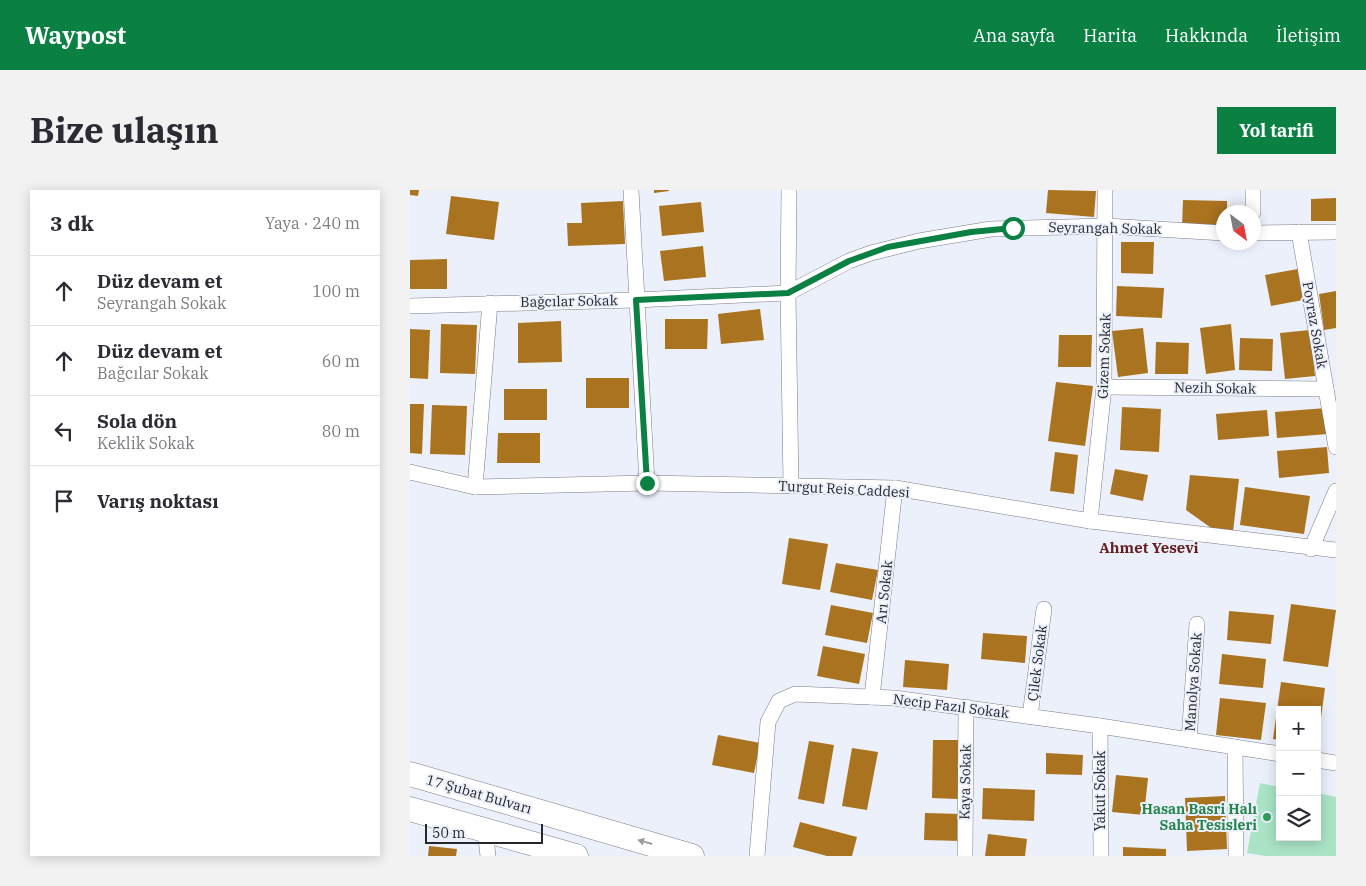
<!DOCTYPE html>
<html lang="tr">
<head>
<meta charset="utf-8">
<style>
  :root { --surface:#fff; --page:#f2f2f3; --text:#2b2b33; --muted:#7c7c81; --line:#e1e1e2; --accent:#0b8043 }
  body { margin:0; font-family:"IBM Plex Serif",serif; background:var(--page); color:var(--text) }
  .controls { position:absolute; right:15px; bottom:15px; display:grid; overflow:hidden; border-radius:0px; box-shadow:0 2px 12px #0003 }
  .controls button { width:45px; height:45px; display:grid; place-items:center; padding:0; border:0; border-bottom:1px solid var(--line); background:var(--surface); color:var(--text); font:25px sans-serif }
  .compass { position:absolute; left:806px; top:15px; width:45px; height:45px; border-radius:50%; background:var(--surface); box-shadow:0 2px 12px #0003; rotate:148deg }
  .scale { position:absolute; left:15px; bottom:12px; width:118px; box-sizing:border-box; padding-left:5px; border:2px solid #26272c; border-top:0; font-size:14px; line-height:18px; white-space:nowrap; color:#26272c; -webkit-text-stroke:4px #ecf0fb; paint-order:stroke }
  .stop { position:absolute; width:15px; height:15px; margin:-11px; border:4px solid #0b8043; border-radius:50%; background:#fff }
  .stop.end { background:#0b8043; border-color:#fff; box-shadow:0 1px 5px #0008 }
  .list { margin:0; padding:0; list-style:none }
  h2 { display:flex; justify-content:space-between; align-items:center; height:65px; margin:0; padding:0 20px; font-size:21px }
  h2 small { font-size:16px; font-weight:400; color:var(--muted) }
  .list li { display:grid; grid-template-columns:32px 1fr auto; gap:15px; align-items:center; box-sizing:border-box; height:70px; padding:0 20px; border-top:1px solid var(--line) }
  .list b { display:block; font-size:19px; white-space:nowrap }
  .list p { margin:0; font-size:16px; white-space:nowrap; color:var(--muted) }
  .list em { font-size:16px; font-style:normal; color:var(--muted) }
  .icon { flex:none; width:28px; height:28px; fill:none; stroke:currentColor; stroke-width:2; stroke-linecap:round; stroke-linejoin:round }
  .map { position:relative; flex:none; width:926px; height:666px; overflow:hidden; border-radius:0px }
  header { display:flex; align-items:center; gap:30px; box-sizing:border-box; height:70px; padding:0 25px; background:var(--accent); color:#fff }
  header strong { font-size:24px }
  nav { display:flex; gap:28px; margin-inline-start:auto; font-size:18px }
  .intro { display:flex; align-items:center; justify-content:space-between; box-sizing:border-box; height:120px; padding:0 30px }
  h1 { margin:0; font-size:35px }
  .button { padding:12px 22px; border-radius:0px; background:var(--accent); color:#fff; font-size:18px; font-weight:700 }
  main { display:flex; gap:30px; padding:0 30px }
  aside { flex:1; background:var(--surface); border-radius:0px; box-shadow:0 2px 12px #0003 }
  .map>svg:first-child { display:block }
  .green { fill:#aae3c6 }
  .building { fill:#aa731f }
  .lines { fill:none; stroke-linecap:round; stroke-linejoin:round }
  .minor-casing { stroke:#7a7d87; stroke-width:16 }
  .trunk-casing { stroke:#7a7d87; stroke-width:25 }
  .minor { stroke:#fff; stroke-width:15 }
  .trunk { stroke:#fff; stroke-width:24 }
  .oneway { fill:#9d9ea0 }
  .route { stroke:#0b8043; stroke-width:6 }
  .leisure-dot { fill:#2e9e5b; stroke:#ecf0fb; stroke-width:2 }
  .labels { text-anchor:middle; stroke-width:4; stroke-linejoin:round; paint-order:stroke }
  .street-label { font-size:14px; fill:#26272c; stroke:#ecf0fb }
  .leisure-label { font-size:14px; font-weight:bold; fill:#27864d; stroke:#ecf0fb; text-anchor:end }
  .neighbourhood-label { font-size:15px; font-weight:bold; fill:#631e1d; stroke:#ecf0fb }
</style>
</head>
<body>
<header>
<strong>Waypost</strong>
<nav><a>Ana sayfa</a><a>Harita</a><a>Hakkında</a><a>İletişim</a></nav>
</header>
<div class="intro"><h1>Bize ulaşın</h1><a class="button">Yol tarifi</a></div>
<main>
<aside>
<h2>3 dk<small>Yaya · 240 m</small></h2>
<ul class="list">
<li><svg class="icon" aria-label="ahead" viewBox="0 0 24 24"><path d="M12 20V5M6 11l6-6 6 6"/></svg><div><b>Düz devam et</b><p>Seyrangah Sokak</p></div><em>100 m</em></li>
<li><svg class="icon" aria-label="ahead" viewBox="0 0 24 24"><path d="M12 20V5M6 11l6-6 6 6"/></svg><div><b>Düz devam et</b><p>Bağcılar Sokak</p></div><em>60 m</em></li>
<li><svg class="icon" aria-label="left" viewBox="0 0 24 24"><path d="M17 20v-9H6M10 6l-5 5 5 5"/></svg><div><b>Sola dön</b><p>Keklik Sokak</p></div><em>80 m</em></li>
<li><svg class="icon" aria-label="arrive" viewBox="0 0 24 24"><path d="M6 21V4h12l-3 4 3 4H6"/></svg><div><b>Varış noktası</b></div></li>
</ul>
</aside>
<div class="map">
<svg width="926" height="666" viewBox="0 0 926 666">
  <rect width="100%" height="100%" fill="#ecf0fb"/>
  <polygon class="green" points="850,593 870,597 870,647 907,647 907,603 926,607 926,666 856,666 837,663"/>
  <g class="building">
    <polygon points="0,0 9,0 8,6 0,5"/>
    <polygon points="244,0 259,0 259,1 244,3"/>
    <polygon points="638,0 686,1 684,27 636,23"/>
    <polygon points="41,6 89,12 84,50 36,44"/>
    <polygon points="926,8 926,31 901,31 901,9"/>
    <polygon points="773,10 817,11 817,22 814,22 814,39 772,38"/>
    <polygon points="213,11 215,54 158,56 157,33 172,33 171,13"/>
    <polygon points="291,12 294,42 252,46 249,16"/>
    <polygon points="711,52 744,52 743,84 711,83"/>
    <polygon points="293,56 296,87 254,91 250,61"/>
    <polygon points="37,69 37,99 0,99 0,70"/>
    <polygon points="888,79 893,110 861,116 855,85"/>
    <polygon points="707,96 754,98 752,128 706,126"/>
    <polygon points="926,101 926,138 914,140 909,104"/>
    <polygon points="350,119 354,150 311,154 308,124"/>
    <polygon points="255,129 298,129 297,159 255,159"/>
    <polygon points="151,131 152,172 108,173 108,133"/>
    <polygon points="31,134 67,135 65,184 30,183"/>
    <polygon points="821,134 825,180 796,184 790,138"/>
    <polygon points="733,138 738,183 708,187 702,141"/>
    <polygon points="0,139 20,140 18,189 0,188"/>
    <polygon points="900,140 905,186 875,189 870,143"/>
    <polygon points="649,145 682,145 681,177 648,177"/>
    <polygon points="830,148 863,149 862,181 829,180"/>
    <polygon points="746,152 779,153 778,184 745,184"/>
    <rect x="176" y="188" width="43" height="30"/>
    <polygon points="646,192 683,196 675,256 638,251"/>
    <rect x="94" y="199" width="43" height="31"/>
    <polygon points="0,214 14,214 12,264 0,263"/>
    <polygon points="22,215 57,216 55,265 20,264"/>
    <polygon points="712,217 751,219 749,262 710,260"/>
    <polygon points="916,218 918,244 867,248 865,222"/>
    <polygon points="857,220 859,246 808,250 806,224"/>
    <polygon points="88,243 130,243 130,273 87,273"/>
    <polygon points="917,257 919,283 869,288 867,261"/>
    <polygon points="645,262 668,265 664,304 640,301"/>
    <polygon points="705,279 738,285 733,311 700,304"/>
    <polygon points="780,285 829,289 823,342 804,340 776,320"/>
    <polygon points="835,297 900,306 894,344 830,335"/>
    <polygon points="379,348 418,354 410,400 372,394"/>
    <polygon points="426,373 468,380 462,410 420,402"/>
    <polygon points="881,414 926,420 918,477 873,471"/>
    <polygon points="421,415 463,423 457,453 415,445"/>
    <polygon points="819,421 864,425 861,454 817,450"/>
    <polygon points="573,443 617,446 615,473 571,469"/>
    <polygon points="413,456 455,464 449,494 407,486"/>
    <polygon points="812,464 856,469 853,498 809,494"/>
    <polygon points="495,470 539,474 537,500 493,497"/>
    <polygon points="871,492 915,498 908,550 907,520 870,520 870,550 863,549"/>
    <polygon points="810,508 856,513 851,550 806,545"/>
    <polygon points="308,545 350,553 344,583 302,575"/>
    <polygon points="523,550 549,550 548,609 522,608"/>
    <polygon points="399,551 424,555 414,614 388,609"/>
    <polygon points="442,558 468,562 457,620 432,616"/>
    <polygon points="636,563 673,565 672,585 636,584"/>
    <polygon points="706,585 738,588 734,625 702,622"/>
    <polygon points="573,598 625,600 624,631 572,629"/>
    <polygon points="815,606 817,659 777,661 775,608"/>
    <polygon points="515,623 552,624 551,651 514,650"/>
    <polygon points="390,632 447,647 442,666 417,666 383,657"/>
    <polygon points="578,644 617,649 615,666 575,666"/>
    <polygon points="19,656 47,659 46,666 18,666"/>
    <polygon points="713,657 756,659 756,666 713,666"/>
  </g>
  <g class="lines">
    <g class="minor-casing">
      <g id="minor">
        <polyline points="221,0 237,293"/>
        <polyline points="379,0 378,103 381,296"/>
        <polyline points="843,0 843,22"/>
        <polyline points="889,42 926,257"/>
        <polyline points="844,43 926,42"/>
        <polyline points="0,116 226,110 378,103 439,71 461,63 509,51 581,39 696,36 814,43"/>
        <polyline points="694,197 916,199"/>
        <polyline points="0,282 65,297 237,293 485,298 680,331 926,360"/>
        <polyline points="65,297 80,113"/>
        <polyline points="680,331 694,197 695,0"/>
        <polyline points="901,359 926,301"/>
        <polyline points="462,507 485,298"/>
        <polyline points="620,526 634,419"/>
        <polyline points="690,536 691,666"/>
        <polyline points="779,550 787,434"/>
        <polyline points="825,557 826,666"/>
        <polyline points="907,570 926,573"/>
        <polyline points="75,640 78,666"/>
        <polyline points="347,666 358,532 369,511 385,504 484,508 690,536 870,564"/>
        <polyline points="555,666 556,517"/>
      </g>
    </g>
    <g class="trunk-casing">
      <g id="trunk">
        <polyline points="0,584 282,666"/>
        <polyline points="0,619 166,666"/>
      </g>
    </g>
    <use href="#minor" class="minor"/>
    <use href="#trunk" class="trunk"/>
  </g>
  <defs><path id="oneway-solid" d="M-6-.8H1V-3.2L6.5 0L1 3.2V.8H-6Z" transform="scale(1.25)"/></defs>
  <use class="oneway" href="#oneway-solid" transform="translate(235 652) rotate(-164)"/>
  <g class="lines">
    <polyline class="route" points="237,293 226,110 378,103 439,71 478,57 561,42 603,38"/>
  </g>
  <circle class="leisure-dot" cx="857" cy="627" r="5"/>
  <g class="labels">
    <g class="street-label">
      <text transform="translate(695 38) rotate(1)" y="5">Seyrangah Sokak</text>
      <text transform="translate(159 111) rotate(-1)" y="5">Bağcılar Sokak</text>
      <text transform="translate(905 135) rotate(80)" y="5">Poyraz Sokak</text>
      <text transform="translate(694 166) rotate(-88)" y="5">Gizem Sokak</text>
      <text transform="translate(805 198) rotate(1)" y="5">Nezih Sokak</text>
      <text transform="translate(434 299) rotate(3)" y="5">Turgut Reis Caddesi</text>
      <text transform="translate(474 402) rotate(-84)" y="5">Arı Sokak</text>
      <text transform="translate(627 473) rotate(-83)" y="5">Çilek Sokak</text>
      <text transform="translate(783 492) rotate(-86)" y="5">Manolya Sokak</text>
      <text transform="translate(541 516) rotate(7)" y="5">Necip Fazıl Sokak</text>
      <text transform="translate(555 592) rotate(-89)" y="5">Kaya Sokak</text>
      <text transform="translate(690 601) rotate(-90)" y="5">Yakut Sokak</text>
      <text transform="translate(69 604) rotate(16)" y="5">17 Şubat Bulvarı</text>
    </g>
    <g class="leisure-label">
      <text x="847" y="624">Hasan Basri Halı<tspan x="847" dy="16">Saha Tesisleri</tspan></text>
    </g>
    <g class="neighbourhood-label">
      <text x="739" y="363">Ahmet Yesevi</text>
    </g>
  </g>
</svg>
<div class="controls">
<button>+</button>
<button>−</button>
<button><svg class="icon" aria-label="layers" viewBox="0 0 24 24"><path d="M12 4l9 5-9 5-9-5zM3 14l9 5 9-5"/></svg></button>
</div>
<svg class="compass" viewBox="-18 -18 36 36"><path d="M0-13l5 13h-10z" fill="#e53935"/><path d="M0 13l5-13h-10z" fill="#7c7c81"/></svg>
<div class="scale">50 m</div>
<div class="stop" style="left:603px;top:38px"></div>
<div class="stop end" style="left:237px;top:293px"></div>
</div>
</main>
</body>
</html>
